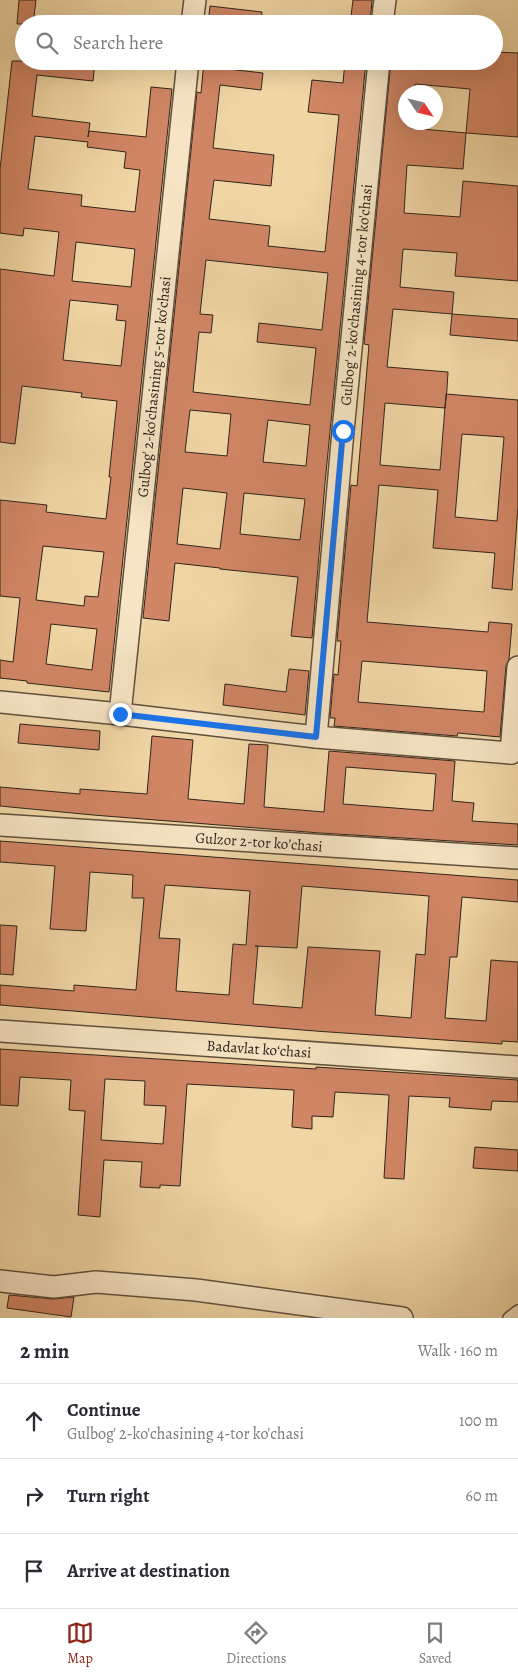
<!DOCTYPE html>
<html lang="en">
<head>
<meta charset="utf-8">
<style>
  :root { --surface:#fff; --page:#f7f7f7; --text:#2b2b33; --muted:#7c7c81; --line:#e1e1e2; --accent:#8f2418 }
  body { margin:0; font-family:Alegreya,serif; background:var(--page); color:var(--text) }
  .compass { position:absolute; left:398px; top:85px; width:45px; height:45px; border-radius:50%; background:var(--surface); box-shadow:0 5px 20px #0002; rotate:125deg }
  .stop { position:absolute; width:15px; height:15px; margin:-11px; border:4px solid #1a73e8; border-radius:50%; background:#fff }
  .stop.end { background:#1a73e8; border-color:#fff; box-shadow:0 1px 5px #0008 }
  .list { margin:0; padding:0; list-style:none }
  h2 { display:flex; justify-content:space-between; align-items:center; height:65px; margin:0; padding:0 20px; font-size:21px }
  h2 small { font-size:16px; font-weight:400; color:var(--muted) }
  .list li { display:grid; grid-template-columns:32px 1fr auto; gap:15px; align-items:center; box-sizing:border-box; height:75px; padding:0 20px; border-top:1px solid var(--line) }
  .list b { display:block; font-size:19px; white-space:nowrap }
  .list p { margin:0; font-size:16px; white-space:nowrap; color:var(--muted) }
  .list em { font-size:16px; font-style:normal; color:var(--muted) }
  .icon { flex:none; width:28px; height:28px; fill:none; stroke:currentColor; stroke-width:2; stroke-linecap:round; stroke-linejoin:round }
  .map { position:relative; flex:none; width:518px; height:1318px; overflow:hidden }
  .search { position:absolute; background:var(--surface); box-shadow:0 5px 20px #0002; left:15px; right:15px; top:15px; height:55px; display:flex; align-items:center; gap:12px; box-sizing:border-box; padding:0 18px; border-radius:28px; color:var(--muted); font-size:19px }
  .sheet { height:290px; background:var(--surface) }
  nav { display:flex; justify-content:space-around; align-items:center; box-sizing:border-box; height:70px; border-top:1px solid var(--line); background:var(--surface); font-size:14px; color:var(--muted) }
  nav a { display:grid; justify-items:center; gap:2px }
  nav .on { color:var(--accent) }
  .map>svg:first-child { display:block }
  .building { fill:#d18665; stroke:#2f241b; fill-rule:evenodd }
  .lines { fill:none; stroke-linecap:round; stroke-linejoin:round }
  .lane-casing { stroke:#60503e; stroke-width:14 }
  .street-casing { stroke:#60503e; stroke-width:24 }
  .lane { stroke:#f6e4c4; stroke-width:11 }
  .street { stroke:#f6e4c4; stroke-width:21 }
  .route { stroke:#1a73e8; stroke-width:6 }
  .labels { text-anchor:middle; stroke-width:4.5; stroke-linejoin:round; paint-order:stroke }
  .street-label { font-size:15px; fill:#2f241b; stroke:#f6e4c4 }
</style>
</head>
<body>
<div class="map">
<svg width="518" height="1318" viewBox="0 0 518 1318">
  <rect width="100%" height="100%" fill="#f1d6a5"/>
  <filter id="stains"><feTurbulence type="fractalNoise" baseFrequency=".004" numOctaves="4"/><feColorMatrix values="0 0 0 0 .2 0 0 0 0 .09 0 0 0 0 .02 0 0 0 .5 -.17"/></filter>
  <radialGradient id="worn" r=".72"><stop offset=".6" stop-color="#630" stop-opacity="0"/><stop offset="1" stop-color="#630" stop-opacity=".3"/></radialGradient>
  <g class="building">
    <polygon points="19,0 36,0 33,24 17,24"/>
    <polygon points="353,0 372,0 370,24 350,24"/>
    <polygon points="210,6 262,12 261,24 208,24"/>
    <path d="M494,52L518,53V137L466,133L463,169L407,165L404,213L460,217L463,181L518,186V281L455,276L457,253L403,249L400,287L454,292L452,314L393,309L387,367L448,372L447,389L445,408L385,403L380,465L440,470L446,394L518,400V506L512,590L492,588L495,553L433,548L438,490L379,485L367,622L488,632L489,622L512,624L509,659L506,666L500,737L458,733L457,736L334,726L335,718H330L334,674L338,675L341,641H337L351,485L357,486L369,345L364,344L391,61L470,67L471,61H494ZM415,84L470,89L466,133L411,128V122H406V92H414ZM462,434L504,437L497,521L455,517ZM362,661L487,671L484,712L358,702Z"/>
    <path d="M12,61H95L93,81L37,75L32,116L90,123L88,137L89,131L146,137L151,87L172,89L109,692L27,683V681L0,678V660L13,662L20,598L0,596V500L47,505L46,512L106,519L111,477H109L117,401L81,397L82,393L22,386L15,444L0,442V269L54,276L59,232L24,228L23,236L0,233V169ZM35,136L88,142L87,147L126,152L124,168L140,170L135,212L81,206L82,195L28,189ZM76,242L135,249L131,287L72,281ZM70,300L118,305L116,320L126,321L121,366L63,360ZM43,546L104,552L98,597L85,596L84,606L36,600ZM51,624L97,629L92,670L46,664Z"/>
    <path d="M204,61H220L219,68L263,73L261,90L220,85L213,148L274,155L271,186L214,180L209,219L270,226L268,246L325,252L339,115L308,112L312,80L343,83L345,61H366L325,483L312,638L291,636L298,577L220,569V568L175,563L169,621L143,618L197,92L201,93ZM206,260L328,273L322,330L259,323L257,342L316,348L310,405L193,392L199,332L211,333L213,315L200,314ZM190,410L231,414L227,456L185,452ZM268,420L310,425L306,466L263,462ZM183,488L227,493L220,549L177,544ZM244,493L305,499L300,540L240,534Z"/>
    <polygon points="452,314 518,319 518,341 450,335"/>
    <polygon points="289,669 309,671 305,715 223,705 225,684 286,692"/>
    <polygon points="20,724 100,731 99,750 18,743"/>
    <path d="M152,736L193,740L188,799L244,804L249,744L268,745L264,807L324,812L329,751L455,761L452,801L474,803L472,821L518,824V845L320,833L93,815L0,806V787L80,794V789L147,794ZM346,767L436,774L433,811L343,804Z"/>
    <path d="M0,841L518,880V902L462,897L457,957H450L445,1018L486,1021L491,960L518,962V1042L502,1041V1044L315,1031L0,1005V985L74,991V985L136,990L144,898H132L133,875L90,872L86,931L50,929L55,866L0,862ZM165,885L250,891L246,945L233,944L229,995L176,991L180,939L159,938ZM302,886L429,896L425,955L416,954L411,1018L375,1015L380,951L308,947L302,1008L253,1004L258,946H255L297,948Z"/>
    <polygon points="0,925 17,926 13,975 0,974"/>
    <path d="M0,1049L316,1069V1067L518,1080V1102L492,1101L491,1110L449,1107L450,1098L409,1096L404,1179L384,1178L389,1095L335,1092L333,1117L312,1116V1129L292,1127L294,1090L187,1084L180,1186L160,1185V1188L140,1187L142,1162L104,1160L100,1217L78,1215L85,1111L69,1110L71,1080L20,1077L18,1106L0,1105ZM105,1079L145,1081L144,1105L166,1106L163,1144L101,1140Z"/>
    <polygon points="475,1147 518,1150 518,1171 473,1168"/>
    <polygon points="9,1295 53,1299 74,1297 71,1317 7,1308"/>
  </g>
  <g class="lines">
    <g class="lane-casing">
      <polyline id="lane" points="509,1318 518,1311"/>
    </g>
    <g class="street-casing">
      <g id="street">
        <polyline points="192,24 195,0"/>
        <polyline points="382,24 385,0"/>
        <polyline points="0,702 120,714 316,737 511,753 518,748"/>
        <path id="s1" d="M120,714L188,61"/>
        <path id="s2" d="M316,737L343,431L379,61"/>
        <polyline points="511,753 518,667"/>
        <polyline points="0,825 518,858"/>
        <polyline points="0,1031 518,1067"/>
        <polyline points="0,1281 54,1287 96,1282 196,1290 402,1318"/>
      </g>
    </g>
    <use href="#lane" class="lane"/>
    <use href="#street" class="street"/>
  </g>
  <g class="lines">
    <polyline class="route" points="120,714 316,737 343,431"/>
  </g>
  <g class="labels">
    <g class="street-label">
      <text dy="5" stroke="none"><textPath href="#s2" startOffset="444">Gulbog' 2-ko'chasining 4-tor ko'chasi</textPath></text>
      <text dy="5" stroke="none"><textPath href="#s1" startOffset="329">Gulbog' 2-ko'chasining 5-tor ko'chasi</textPath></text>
      <text transform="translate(259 842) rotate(4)" y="5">Gulzor 2-tor koʼchasi</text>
      <text transform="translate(259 1049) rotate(4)" y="5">Badavlat koʻchasi</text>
    </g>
  </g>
  <rect width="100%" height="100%" filter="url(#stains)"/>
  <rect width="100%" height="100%" fill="url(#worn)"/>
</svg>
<svg class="compass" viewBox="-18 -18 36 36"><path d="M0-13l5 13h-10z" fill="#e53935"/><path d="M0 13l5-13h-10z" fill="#7c7c81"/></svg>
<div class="stop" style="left:343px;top:431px"></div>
<div class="stop end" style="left:120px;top:714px"></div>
<div class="search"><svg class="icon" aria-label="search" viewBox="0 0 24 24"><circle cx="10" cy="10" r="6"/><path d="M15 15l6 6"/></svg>Search here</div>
</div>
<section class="sheet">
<h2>2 min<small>Walk · 160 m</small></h2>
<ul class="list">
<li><svg class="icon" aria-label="ahead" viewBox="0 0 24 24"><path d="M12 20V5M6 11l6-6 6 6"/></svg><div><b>Continue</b><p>Gulbog' 2-ko'chasining 4-tor ko'chasi</p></div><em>100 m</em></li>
<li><svg class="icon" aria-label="right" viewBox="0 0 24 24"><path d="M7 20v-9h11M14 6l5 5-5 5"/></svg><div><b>Turn right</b></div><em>60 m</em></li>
<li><svg class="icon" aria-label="arrive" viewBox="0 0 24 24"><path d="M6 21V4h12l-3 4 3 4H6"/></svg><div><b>Arrive at destination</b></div></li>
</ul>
</section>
<nav>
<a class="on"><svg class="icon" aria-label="map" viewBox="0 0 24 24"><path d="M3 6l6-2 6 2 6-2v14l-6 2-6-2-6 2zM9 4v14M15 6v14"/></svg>Map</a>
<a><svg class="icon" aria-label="directions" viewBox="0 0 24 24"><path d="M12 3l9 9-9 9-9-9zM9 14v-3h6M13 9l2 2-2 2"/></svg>Directions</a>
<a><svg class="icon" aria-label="saved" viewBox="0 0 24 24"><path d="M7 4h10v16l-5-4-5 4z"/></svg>Saved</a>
</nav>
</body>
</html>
